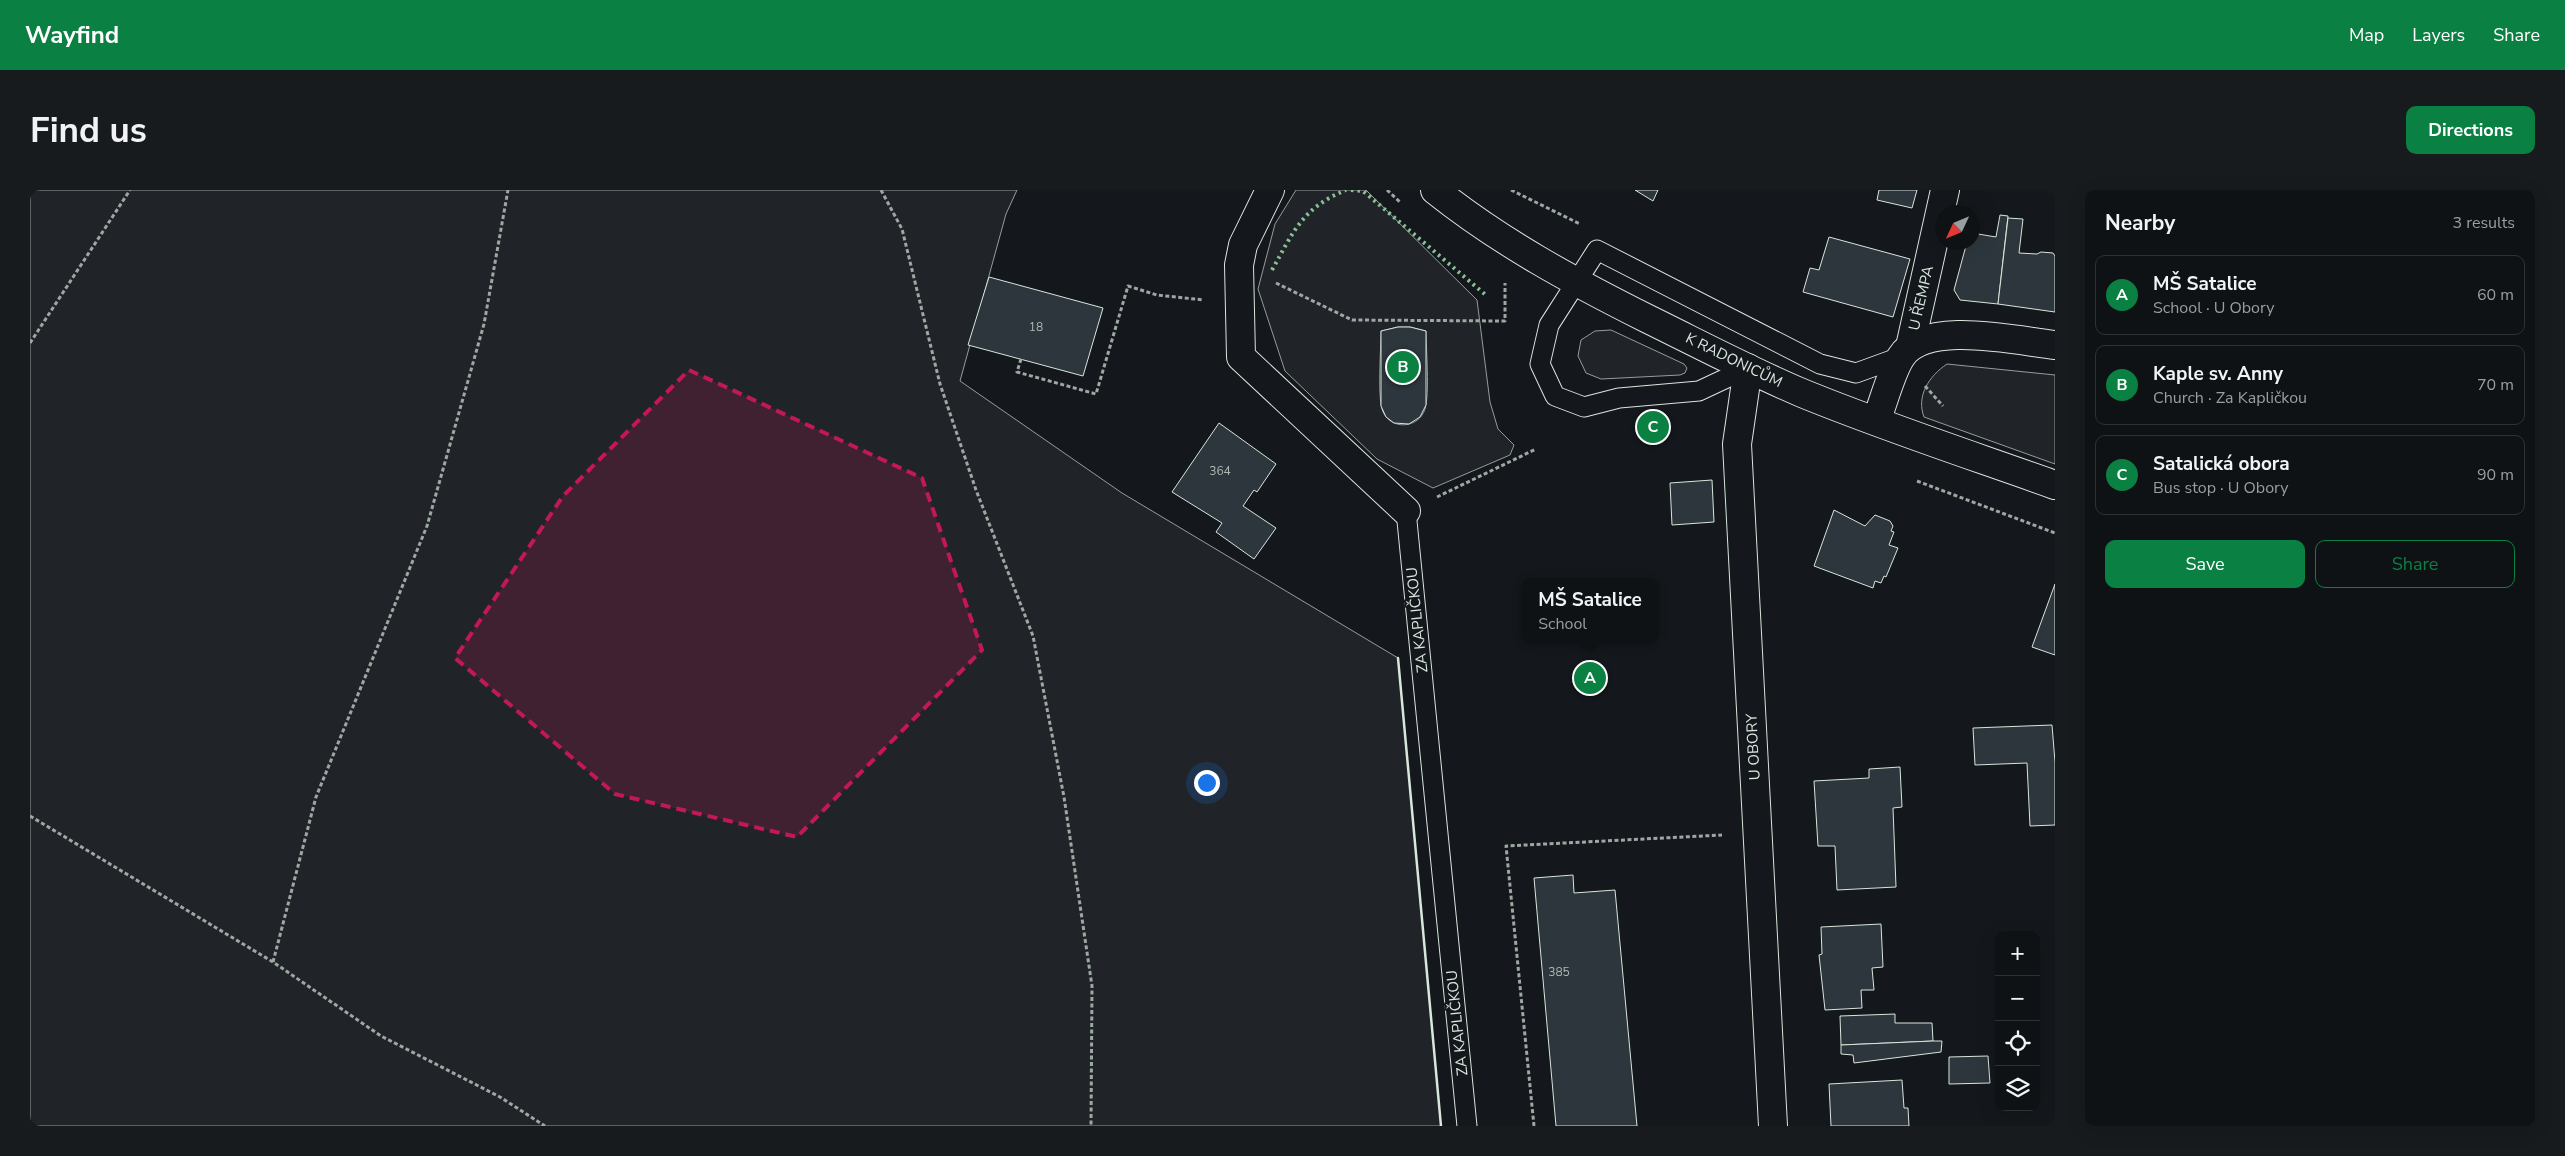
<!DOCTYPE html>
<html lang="en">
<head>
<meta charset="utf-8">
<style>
  :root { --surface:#0f1215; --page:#181b1e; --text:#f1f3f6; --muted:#9b9ea0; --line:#2f3234; --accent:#0b8043 }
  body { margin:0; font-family:"Nunito Sans",sans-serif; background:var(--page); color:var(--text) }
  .controls { position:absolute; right:15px; bottom:15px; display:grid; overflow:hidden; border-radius:10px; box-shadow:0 5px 20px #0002 }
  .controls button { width:45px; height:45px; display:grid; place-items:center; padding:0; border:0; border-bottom:1px solid var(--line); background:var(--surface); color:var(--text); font:25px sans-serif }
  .compass { position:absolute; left:1905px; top:15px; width:45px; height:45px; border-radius:50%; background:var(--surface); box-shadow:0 5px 20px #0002; rotate:226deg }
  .you { position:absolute; left:1176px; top:592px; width:18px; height:18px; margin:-12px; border:4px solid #fff; border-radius:50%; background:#1a73e8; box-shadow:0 0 0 8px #1a73e833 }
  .badge { display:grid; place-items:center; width:32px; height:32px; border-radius:50%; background:var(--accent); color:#fff; font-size:16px; font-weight:700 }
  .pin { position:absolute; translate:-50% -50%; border:2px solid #fff; box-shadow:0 1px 5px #0006 }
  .popup { position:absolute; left:1491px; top:388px; width:138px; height:65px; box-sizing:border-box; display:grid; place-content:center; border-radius:10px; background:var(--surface); filter:drop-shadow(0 1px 4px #0005); font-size:16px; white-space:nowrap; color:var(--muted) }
  .popup b { font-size:19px; color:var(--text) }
  .popup::after { content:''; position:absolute; left:50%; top:100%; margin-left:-10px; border:10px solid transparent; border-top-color:var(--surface) }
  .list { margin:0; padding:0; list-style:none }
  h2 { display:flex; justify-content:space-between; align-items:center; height:65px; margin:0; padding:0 20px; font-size:21px }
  h2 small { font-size:16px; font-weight:400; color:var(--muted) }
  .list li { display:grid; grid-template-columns:32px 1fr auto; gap:15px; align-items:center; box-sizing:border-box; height:80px; margin:0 10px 10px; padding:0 10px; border:1px solid var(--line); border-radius:10px }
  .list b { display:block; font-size:19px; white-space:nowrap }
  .list p { margin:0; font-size:16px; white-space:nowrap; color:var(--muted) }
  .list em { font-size:16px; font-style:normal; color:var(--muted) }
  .actions { display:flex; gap:10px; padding:15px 20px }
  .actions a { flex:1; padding:11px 0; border:1px solid var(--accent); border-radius:10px; text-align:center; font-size:18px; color:var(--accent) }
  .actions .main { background:var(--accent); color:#fff }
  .icon { flex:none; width:28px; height:28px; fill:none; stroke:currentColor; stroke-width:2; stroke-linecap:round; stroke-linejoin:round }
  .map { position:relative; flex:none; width:2025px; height:936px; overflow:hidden; border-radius:10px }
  header { display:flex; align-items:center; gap:30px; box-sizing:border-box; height:70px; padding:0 25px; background:var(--accent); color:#fff }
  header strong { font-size:24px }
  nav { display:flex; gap:28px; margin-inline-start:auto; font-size:18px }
  .intro { display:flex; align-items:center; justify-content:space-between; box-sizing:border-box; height:120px; padding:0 30px }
  h1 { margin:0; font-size:35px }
  .button { padding:12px 22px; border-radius:10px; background:var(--accent); color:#fff; font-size:18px; font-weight:700 }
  main { display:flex; gap:30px; padding:0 30px }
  aside { flex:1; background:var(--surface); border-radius:10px; box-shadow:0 5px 20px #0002 }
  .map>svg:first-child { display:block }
  .green { fill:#202428; stroke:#939e99; fill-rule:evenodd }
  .building { fill:#2c363c; stroke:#d8e6dc }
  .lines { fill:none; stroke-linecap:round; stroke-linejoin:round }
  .service-casing { stroke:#d8e6dc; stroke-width:21 }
  .minor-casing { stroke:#d8e6dc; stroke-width:30 }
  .tertiary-casing { stroke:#d8e6dc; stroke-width:30 }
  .path { stroke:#9da8a2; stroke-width:3; stroke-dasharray:4 2.5; stroke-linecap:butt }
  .service { stroke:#14181c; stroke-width:19 }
  .minor { stroke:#14181c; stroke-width:28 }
  .tertiary { stroke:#14181c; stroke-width:28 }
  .hedge { stroke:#8ac095; stroke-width:4; stroke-dasharray:2.5 4; stroke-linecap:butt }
  .wall { stroke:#d8e6dc; stroke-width:2.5 }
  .marked { fill:#c2185b; fill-opacity:0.2; stroke:#c2185b; stroke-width:4; stroke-dasharray:10 6; stroke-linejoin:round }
  .labels { text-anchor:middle; stroke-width:4; stroke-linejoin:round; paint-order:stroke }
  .number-label { font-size:12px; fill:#adbab4 }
  .street-label { font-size:15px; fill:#d8e6dc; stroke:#14181c }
</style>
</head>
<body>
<header>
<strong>Wayfind</strong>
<nav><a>Map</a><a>Layers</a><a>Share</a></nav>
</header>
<div class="intro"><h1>Find us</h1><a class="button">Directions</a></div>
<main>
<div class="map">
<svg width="2025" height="936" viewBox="0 0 2025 936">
  <rect width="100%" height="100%" fill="#14181c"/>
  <g class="green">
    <polygon points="0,0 987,0 976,24 930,191 1092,303 1368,468 1411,936 0,936"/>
    <path d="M1266,0H1336L1447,110L1460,212L1468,239L1484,255L1480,265L1403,298L1347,269L1255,181L1228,99L1245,34ZM1368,137H1380L1396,141C1396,160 1400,202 1395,219C1389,238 1362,241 1353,222C1347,209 1351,159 1351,141Z"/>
    <polygon points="1581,140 1654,174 1657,178 1655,183 1650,185 1571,189 1556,183 1548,166 1551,150 1565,141"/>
    <path d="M1917,174L2025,185V274L1894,227C1886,206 1899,186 1917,174Z"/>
  </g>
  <g class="building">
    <polygon points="1605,0 1628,0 1623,11"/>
    <polygon points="1849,0 1887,0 1882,18 1847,10"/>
    <polygon points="1970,25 1978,26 1968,114 1930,110 1924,100 1937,52 1942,52 1942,43 1966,47"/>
    <polygon points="1978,28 1993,29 1989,63 2007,64 2011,62 2023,63 2025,66 2025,122 1968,114"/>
    <polygon points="1799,47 1880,69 1863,127 1773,102 1780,78 1789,80"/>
    <polygon points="959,87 1073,118 1053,186 938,155"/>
    <polygon points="1368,137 1380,137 1396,141 1396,215 1390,227 1379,234 1364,233 1356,227 1351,216 1351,141"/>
    <polygon points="1189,233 1246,274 1227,302 1224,300 1213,316 1246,338 1224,369 1186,342 1192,333 1142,302"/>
    <polygon points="1682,290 1684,332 1642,335 1640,293"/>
    <polygon points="1804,320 1835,336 1845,325 1860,331 1863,336 1861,341 1864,342 1859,355 1868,358 1856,387 1854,386 1851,393 1845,391 1843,398 1784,376"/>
    <polygon points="2025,394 2025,465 2002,457"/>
    <polygon points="2022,535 2025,572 2025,635 2000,636 1997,573 1945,575 1943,538"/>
    <polygon points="1870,577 1872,617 1863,618 1866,697 1807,700 1805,656 1788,656 1784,591 1839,588 1839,579"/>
    <polygon points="1543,685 1544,703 1585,700 1607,936 1526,936 1504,688"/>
    <polygon points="1851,734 1853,777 1842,778 1844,800 1831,800 1832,818 1795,820 1789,765 1792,764 1791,737"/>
    <polygon points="1865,824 1865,833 1902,833 1903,851 1811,855 1810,826"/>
    <polygon points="1903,851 1912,851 1911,862 1824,873 1823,865 1811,864 1811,855"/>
    <polygon points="1958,866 1960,893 1919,894 1919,867"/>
    <polygon points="1872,890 1874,918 1878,918 1879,936 1801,936 1799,894"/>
  </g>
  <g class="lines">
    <g class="service-casing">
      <g id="service">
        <polyline points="1718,178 1669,201 1589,208 1554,217 1525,206 1510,174 1519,135 1567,60 1790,174 1826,183 1870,167"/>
        <polyline points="1376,321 1437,936"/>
      </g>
    </g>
    <g class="minor-casing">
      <g id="minor">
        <polyline points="1240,0 1213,55 1209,75 1211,167 1376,321"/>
        <polyline points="1880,157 1915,0"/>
        <polyline points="1718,178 1707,254 1743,936"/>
        <path d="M1846,231C1853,214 1861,182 1871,167C1895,129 1987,151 2025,155"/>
      </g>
    </g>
    <g class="tertiary-casing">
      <path id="tertiary" d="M1405,0C1470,52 1544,92 1618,129C1669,154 1720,181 1772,203C1855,237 1941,265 2025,295"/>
    </g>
    <g class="path">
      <polyline points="851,0 872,39 910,194 946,300 1003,446 1034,607 1062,796 1061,936"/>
      <polyline points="1357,0 1370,12"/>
      <polyline points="1481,0 1550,34"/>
      <polyline points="1246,93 1322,130 1475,131 1475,93"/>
      <polyline points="0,153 100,0"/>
      <polyline points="991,169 987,182 1066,204 1098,96 1127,105 1174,110"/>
      <polyline points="1895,196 1913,216"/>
      <polyline points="1887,291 2025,343"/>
      <polyline points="1407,307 1506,259"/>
      <polyline points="0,626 243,772 351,846 470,907 515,936"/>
      <polyline points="243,772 286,607 397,336 454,134 478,0"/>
      <polyline points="1504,936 1476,656 1692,645"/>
    </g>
    <use href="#service" class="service"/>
    <use href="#minor" class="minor"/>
    <use href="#tertiary" class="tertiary"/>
    <g class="hedge">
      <polyline points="1321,0 1333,1 1457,106"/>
      <path d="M1242,80C1264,41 1272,18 1316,0"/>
    </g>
    <polyline class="wall" points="1368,468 1411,936"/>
  </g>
  <path class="marked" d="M659,180L892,288L952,460L767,647L585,604L425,468L533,306Z"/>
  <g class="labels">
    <g class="number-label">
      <text x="1006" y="141">18</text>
      <text x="1190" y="285">364</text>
      <text x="1529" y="786">385</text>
    </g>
    <g class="street-label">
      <text transform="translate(1891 108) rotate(-77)" y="5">U ŘEMPA</text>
      <text transform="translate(1704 170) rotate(26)" y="5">K RADONICŮM</text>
      <text transform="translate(1387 430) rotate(-96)" y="5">ZA KAPLIČKOU</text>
      <text transform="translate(1723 557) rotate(-93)" y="5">U OBORY</text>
      <text transform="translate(1427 833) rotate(-96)" y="5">ZA KAPLIČKOU</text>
    </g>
  </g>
</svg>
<div class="controls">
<button>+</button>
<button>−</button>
<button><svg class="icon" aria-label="locate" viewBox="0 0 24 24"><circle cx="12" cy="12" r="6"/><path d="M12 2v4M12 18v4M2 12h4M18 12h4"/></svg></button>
<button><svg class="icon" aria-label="layers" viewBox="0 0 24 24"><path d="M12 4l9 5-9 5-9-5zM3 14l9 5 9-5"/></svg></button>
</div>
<svg class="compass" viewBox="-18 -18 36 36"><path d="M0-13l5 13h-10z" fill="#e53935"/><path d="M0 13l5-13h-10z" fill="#9b9ea0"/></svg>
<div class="you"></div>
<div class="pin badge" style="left:1560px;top:488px">A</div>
<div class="popup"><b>MŠ Satalice</b>School</div>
<div class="pin badge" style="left:1373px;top:177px">B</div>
<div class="pin badge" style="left:1623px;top:237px">C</div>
</div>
<aside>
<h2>Nearby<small>3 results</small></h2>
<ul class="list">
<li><span class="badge">A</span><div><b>MŠ Satalice</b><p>School · U Obory</p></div><em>60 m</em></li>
<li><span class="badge">B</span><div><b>Kaple sv. Anny</b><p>Church · Za Kapličkou</p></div><em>70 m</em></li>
<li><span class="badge">C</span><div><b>Satalická obora</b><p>Bus stop · U Obory</p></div><em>90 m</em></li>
</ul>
<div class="actions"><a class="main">Save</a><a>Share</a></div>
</aside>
</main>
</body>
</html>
